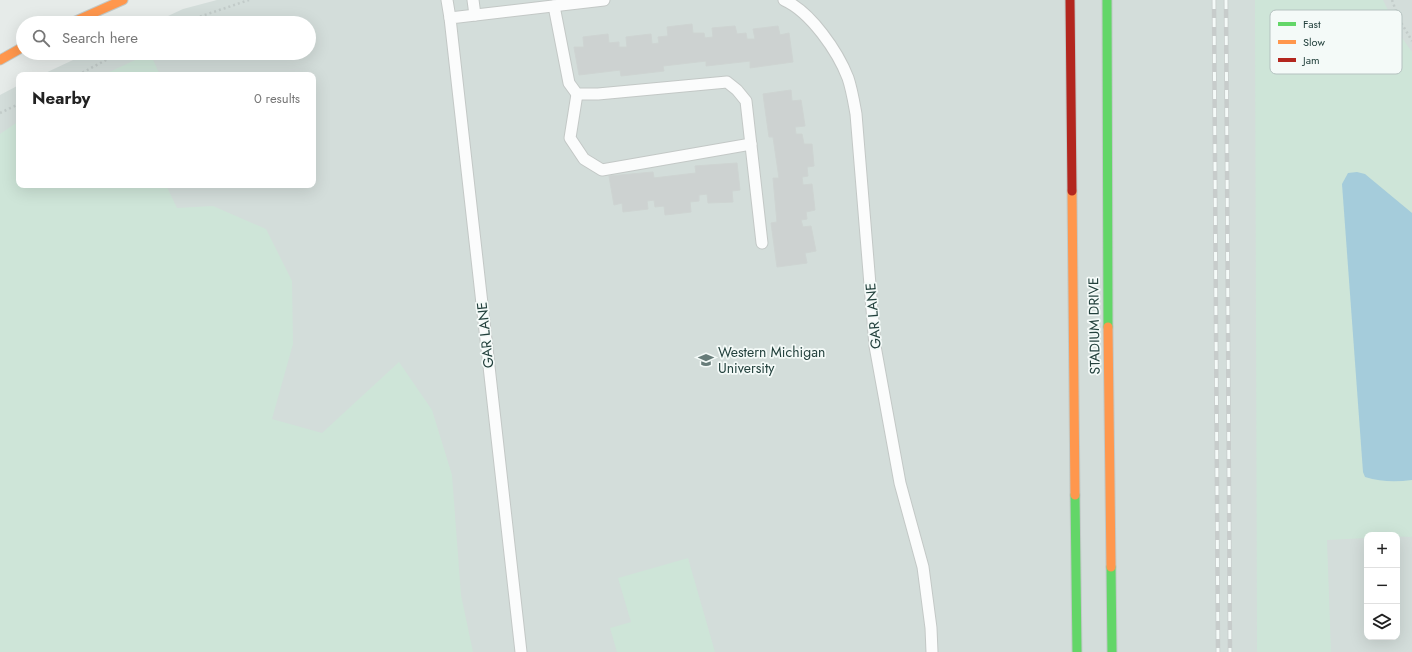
<!DOCTYPE html>
<html lang="en">
<head>
<meta charset="utf-8">
<style>
  :root { --surface:#fff; --page:#f6f6f6; --text:#222; --muted:#767676; --line:#e0e0e0 }
  body { margin:0; font-family:Jost,sans-serif; background:var(--page); color:var(--text) }
  .controls { position:absolute; right:12px; bottom:12px; display:grid; overflow:hidden; border-radius:8px; box-shadow:0 4px 16px #0002 }
  .controls button { width:36px; height:36px; display:grid; place-items:center; padding:0; border:0; border-bottom:1px solid var(--line); background:var(--surface); color:var(--text); font:20px sans-serif }
  .list { margin:0; padding:0; list-style:none }
  h2 { display:flex; justify-content:space-between; align-items:center; height:52px; margin:0; padding:0 16px; font-size:17px }
  h2 small { font-size:13px; font-weight:400; color:var(--muted) }
  .icon { flex:none; width:22px; height:22px; fill:none; stroke:currentColor; stroke-width:2; stroke-linecap:round; stroke-linejoin:round }
  .map { position:relative; flex:none; width:1412px; height:652px; overflow:hidden }
  .search { position:absolute; background:var(--surface); box-shadow:0 4px 16px #0002; left:16px; top:16px; width:300px; height:44px; display:flex; align-items:center; gap:10px; box-sizing:border-box; padding:0 14px; border-radius:22px; color:var(--muted); font-size:15px }
  .panel { position:absolute; background:var(--surface); box-shadow:0 4px 16px #0002; left:16px; top:72px; width:300px; height:116px; border-radius:8px }
  .map>svg:first-child { display:block }
  .built { fill:#d3ddda; fill-rule:evenodd }
  .green { fill:#cee5d8 }
  .water { fill:#a5ccdb }
  .building { fill:#cdd2d1; stroke:#ced4d2 }
  .lines { fill:none; stroke-linecap:round; stroke-linejoin:round }
  .lane-casing { stroke:#c3c8c6; stroke-width:13 }
  .fast-casing { stroke:#c1c9c7; stroke-width:11 }
  .slow-casing { stroke:#c1c9c7; stroke-width:11 }
  .jam-casing { stroke:#c1c9c7; stroke-width:11 }
  .path { stroke:#c2cbc9; stroke-width:2.5; stroke-dasharray:2 3; stroke-linecap:butt }
  .lane { stroke:#fbfcfc; stroke-width:11 }
  .fast { stroke:#63d668; stroke-width:9 }
  .slow { stroke:#ff974d; stroke-width:9 }
  .jam { stroke:#b3261e; stroke-width:9 }
  .rail-casing { stroke:#c7cccb; stroke-width:4.5 }
  .rail { stroke:#f4faf8; stroke-width:3; stroke-dasharray:9; stroke-linecap:butt }
  .labels { text-anchor:middle; stroke-width:3.5; stroke-linejoin:round; paint-order:stroke }
  .street-label { font-size:14px; fill:#22403c; stroke:#f4faf8 }
  .poi-label { font-size:14px; fill:#22403c; stroke:#f4faf8; text-anchor:start }
  .key { fill:#f4faf8; stroke:#b5c2c0; stroke-width:1 }
  .key-label { font-size:11px; fill:#22403c }
</style>
</head>
<body>
<div class="map">
<svg width="1412" height="652" viewBox="0 0 1412 652">
  <rect width="100%" height="100%" fill="#e6ebe9"/>
  <path class="built" d="M217,0H1412V652H0V95L19,85V185H313V75H41L88,53H309V23H153L183,9ZM1367,535H1397V637H1367Z"/>
  <g class="green">
    <polygon points="1255,0 1383,0 1400,35 1412,52 1412,537 1367,535 1367,538 1327,540 1331,652 1257,652"/>
    <polygon points="150,53 160,75 103,75"/>
    <polygon points="19,121 19,185 166,185 177,208 213,206 266,229 292,281 293,344 272,419 322,433 399,362 432,410 452,475 461,595 473,652 0,652 0,134"/>
    <polygon points="688,558 715,652 617,652 610,628 631,622 618,578"/>
  </g>
  <path class="water" d="M1357,172L1365,174L1412,213V480C1396,482 1381,482 1365,477L1363,472L1342,184L1348,173Z"/>
  <g class="building">
    <polygon points="692,24 693,33 704,33 705,38 713,37 712,28 735,26 737,34 746,33 747,39 755,39 753,29 778,26 780,35 789,33 793,62 750,68 750,61 706,66 706,61 663,66 664,71 621,76 620,70 579,75 574,47 584,47 583,37 608,34 609,43 619,42 619,47 627,47 626,37 651,34 652,44 659,43 658,37 668,36 667,27"/>
    <polygon points="791,90 792,101 801,100 805,126 795,127 796,134 802,134 804,144 812,144 814,166 807,167 808,176 802,177 803,185 812,184 815,210 806,212 807,219 801,220 803,227 811,226 816,251 805,253 807,263 777,267 771,223 777,222 773,178 779,178 773,137 769,137 763,94"/>
    <polygon points="737,163 740,190 732,191 733,202 708,203 707,194 699,195 699,201 690,202 691,212 665,215 664,206 655,207 654,200 647,201 648,209 623,212 622,203 614,205 609,176 653,172 654,178 696,173 695,166"/>
  </g>
  <g class="lines">
    <g class="lane-casing">
      <g id="lane">
        <polyline points="447,0 450,18"/>
        <polyline points="473,0 475,15"/>
        <path d="M784,0C811,12 838,52 848,78C852,90 854,103 856,114L875,346L900,483L923,567L931,628L932,652"/>
        <polyline points="554,6 569,83 577,94 598,94 727,82 737,90 746,101 762,243"/>
        <polyline points="577,94 570,138 584,159 602,170 751,144"/>
        <polyline points="521,652 450,18 604,0"/>
      </g>
    </g>
    <g class="fast-casing">
      <g id="fast">
        <polyline points="1107,0 1108,327"/>
        <polyline points="1075,495 1077,652"/>
        <polyline points="1111,567 1112,652"/>
      </g>
    </g>
    <g class="slow-casing">
      <g id="slow">
        <polyline points="71,23 123,0"/>
        <polyline points="0,60 23,47"/>
        <polyline points="1072,191 1075,495"/>
        <polyline points="1108,327 1111,567"/>
      </g>
    </g>
    <g class="jam-casing">
      <polyline id="jam" points="1070,0 1072,191"/>
    </g>
    <g class="path">
      <polyline points="1392,0 1399,19 1412,41"/>
      <polyline points="181,23 249,0"/>
      <polyline points="78,75 119,53"/>
      <polyline points="0,113 19,104"/>
    </g>
    <use href="#lane" class="lane"/>
    <use href="#fast" class="fast"/>
    <use href="#slow" class="slow"/>
    <use href="#jam" class="jam"/>
    <g class="rail-casing">
      <g id="rail">
        <polyline points="1214,0 1218,652"/>
        <polyline points="1226,0 1230,652"/>
      </g>
    </g>
    <use href="#rail" class="rail"/>
  </g>
  <defs>
    <g id="university-bare" transform="scale(1.2)"><path d="M0-5L7-2L0 1L-7-2ZM-4 1L0 2.5L4 1V4Q0 6-4 4Z" fill="#677c79" stroke="#f4faf8" stroke-width="2.5" paint-order="stroke"/></g>
  </defs>
  <g fill-rule="evenodd">
    <use href="#university-bare" x="706" y="360"/>
  </g>
  <g class="labels">
    <g class="street-label">
      <text transform="translate(873 316) rotate(-95)" y="5">GAR LANE</text>
      <text transform="translate(1094 326) rotate(-91)" y="5">STADIUM DRIVE</text>
      <text transform="translate(485 335) rotate(-96)" y="5">GAR LANE</text>
    </g>
    <g class="poi-label">
      <text x="718" y="357">Western Michigan<tspan x="718" dy="16">University</tspan></text>
    </g>
  </g>
  <rect x="1270" y="10" width="132" height="64" rx="6" class="key"/>
  <rect x="1278" y="22" width="18" height="4" fill="#63d668"/>
  <rect x="1278" y="40" width="18" height="4" fill="#ff974d"/>
  <rect x="1278" y="58" width="18" height="4" fill="#b3261e"/>
  <g class="key-label">
    <text x="1303" y="28">Fast</text>
    <text x="1303" y="46">Slow</text>
    <text x="1303" y="64">Jam</text>
  </g>
</svg>
<div class="controls">
<button>+</button>
<button>−</button>
<button><svg class="icon" aria-label="layers" viewBox="0 0 24 24"><path d="M12 4l9 5-9 5-9-5zM3 14l9 5 9-5"/></svg></button>
</div>
<div class="search"><svg class="icon" aria-label="search" viewBox="0 0 24 24"><circle cx="10" cy="10" r="6"/><path d="M15 15l6 6"/></svg>Search here</div>
<section class="panel">
<h2>Nearby<small>0 results</small></h2>
<ul class="list">
</ul>
</section>
</div>
</body>
</html>
